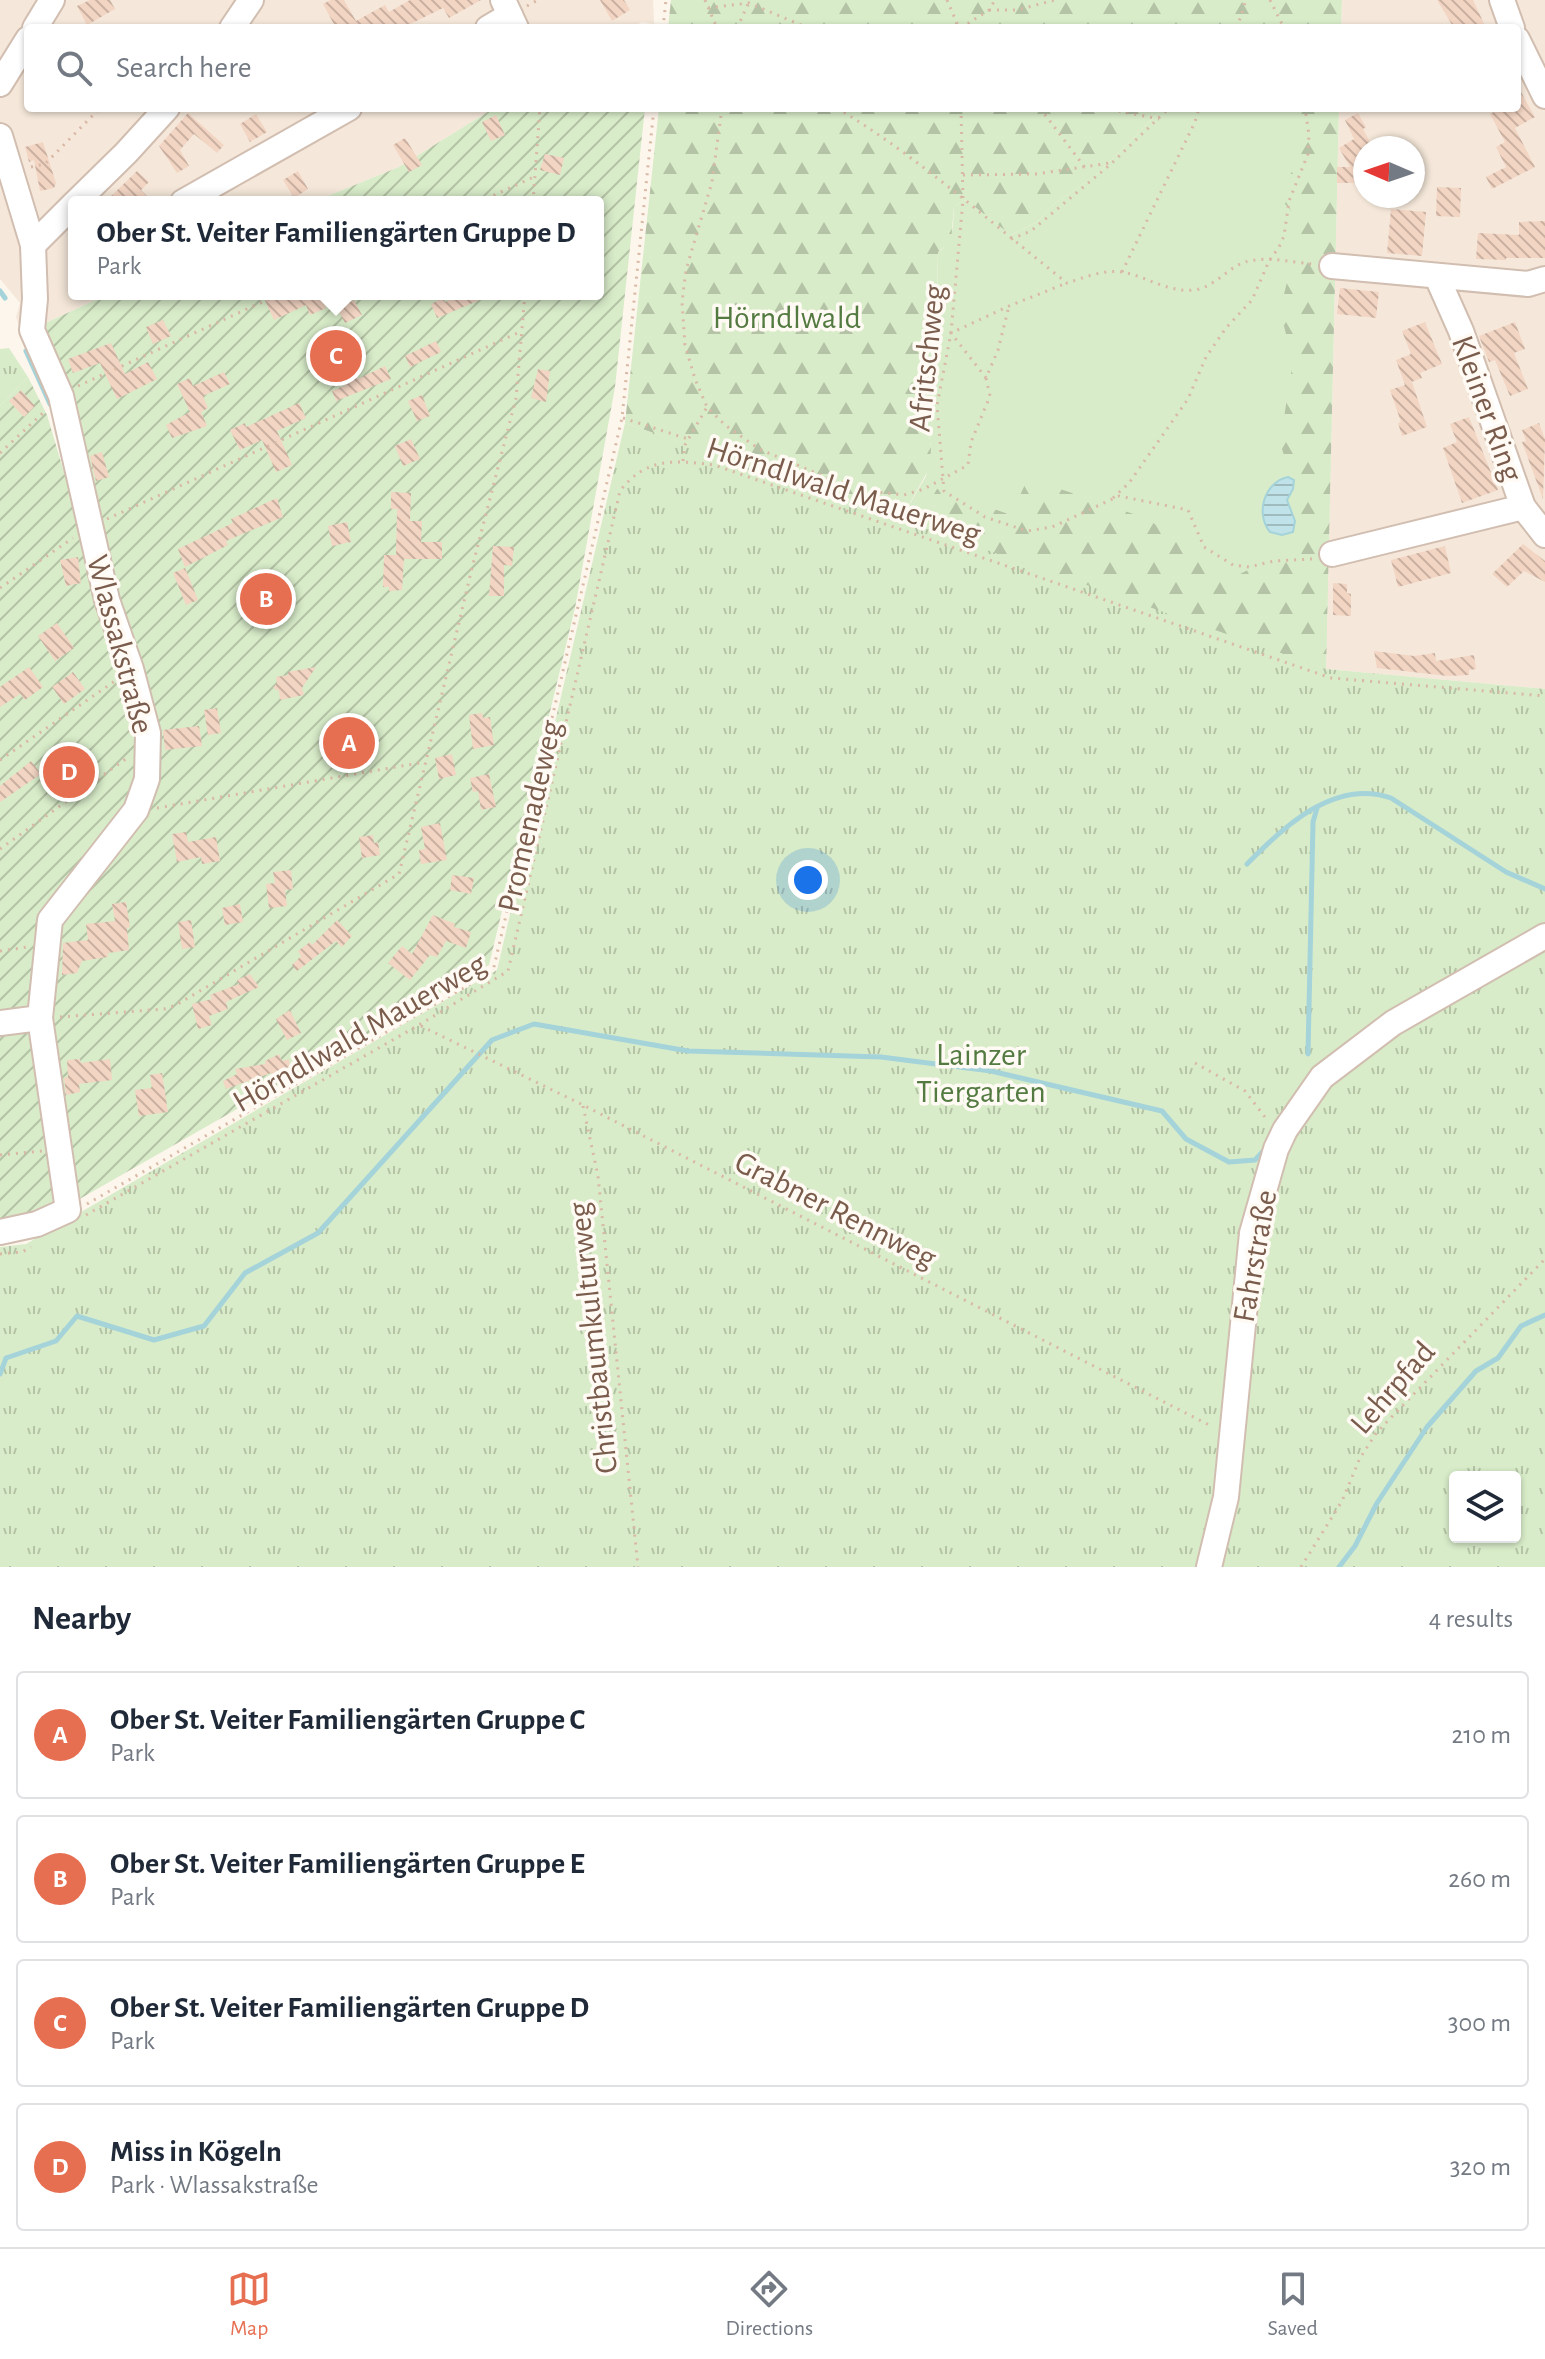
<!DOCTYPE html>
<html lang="en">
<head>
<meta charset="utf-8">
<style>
  :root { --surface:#fff; --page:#f6f6f7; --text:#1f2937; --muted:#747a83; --line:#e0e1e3; --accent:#e76f51 }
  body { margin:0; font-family:"Alegreya Sans",sans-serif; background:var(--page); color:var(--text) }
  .controls { position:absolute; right:24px; bottom:24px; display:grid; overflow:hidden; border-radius:8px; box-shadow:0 2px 6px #0004 }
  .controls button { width:72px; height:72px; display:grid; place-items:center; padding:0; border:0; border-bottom:2px solid var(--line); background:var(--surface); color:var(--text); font:40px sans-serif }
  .compass { position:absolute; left:1353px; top:136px; width:72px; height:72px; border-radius:50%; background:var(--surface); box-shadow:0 2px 6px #0004; rotate:272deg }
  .you { position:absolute; left:808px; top:880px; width:28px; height:28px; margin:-20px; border:6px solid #fff; border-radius:50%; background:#1a73e8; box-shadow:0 0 0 12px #1a73e833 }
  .badge { display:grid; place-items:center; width:52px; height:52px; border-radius:50%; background:var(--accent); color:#fff; font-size:26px; font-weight:700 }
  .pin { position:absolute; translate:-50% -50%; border:4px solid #fff; box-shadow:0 2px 8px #0006 }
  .popup { position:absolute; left:68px; top:196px; width:536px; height:104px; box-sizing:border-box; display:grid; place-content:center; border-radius:8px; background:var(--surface); filter:drop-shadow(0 2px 6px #0005); font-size:26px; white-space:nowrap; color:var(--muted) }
  .popup b { font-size:30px; color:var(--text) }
  .popup::after { content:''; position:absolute; left:50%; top:100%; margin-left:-16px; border:16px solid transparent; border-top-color:var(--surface) }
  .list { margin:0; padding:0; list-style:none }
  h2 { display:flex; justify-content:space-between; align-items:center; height:104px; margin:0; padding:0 32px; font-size:34px }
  h2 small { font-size:26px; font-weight:400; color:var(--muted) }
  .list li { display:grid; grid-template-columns:52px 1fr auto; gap:24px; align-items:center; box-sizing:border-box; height:128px; margin:0 16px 16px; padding:0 16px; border:2px solid var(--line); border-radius:8px }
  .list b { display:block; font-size:30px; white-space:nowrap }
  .list p { margin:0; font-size:26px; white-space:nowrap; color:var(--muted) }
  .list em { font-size:26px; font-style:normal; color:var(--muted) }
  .icon { flex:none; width:44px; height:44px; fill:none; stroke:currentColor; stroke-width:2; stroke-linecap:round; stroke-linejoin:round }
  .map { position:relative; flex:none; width:1545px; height:1567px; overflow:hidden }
  .search { position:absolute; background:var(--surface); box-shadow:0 2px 6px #0004; left:24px; right:24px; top:24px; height:88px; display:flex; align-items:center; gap:20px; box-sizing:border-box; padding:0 28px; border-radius:8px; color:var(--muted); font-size:30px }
  .sheet { height:680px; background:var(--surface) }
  nav { display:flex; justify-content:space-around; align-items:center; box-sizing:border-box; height:112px; border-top:2px solid var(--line); background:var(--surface); font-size:22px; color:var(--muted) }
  nav a { display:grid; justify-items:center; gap:4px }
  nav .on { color:var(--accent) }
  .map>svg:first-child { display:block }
  .residential { fill:#f5e8da; fill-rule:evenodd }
  .grass { fill:#d8ecc9 }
  .forest { fill:url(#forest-firs) }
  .park { fill:url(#park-tufts); fill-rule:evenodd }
  .garden { fill:url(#garden-furrows) }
  .water { fill:url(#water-rules); stroke:#a5d3da; stroke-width:2 }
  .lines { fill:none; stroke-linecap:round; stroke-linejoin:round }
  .stream { stroke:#a5d3da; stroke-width:5 }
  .building { fill:url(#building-back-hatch) }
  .minor-casing { stroke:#d1beb0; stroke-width:28 }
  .path { stroke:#d9b8a5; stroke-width:3; stroke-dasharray:2 6; stroke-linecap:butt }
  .minor { stroke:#fff; stroke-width:24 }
  .labels { text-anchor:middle; stroke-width:7; stroke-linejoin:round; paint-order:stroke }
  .park-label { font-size:32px; fill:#537a41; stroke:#fffaf3 }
  .street-label { font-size:32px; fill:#7a5c4d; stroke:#fffaf3 }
</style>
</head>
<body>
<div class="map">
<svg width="1545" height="1567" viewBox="0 0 1545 1567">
  <defs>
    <pattern id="forest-firs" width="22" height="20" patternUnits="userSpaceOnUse" patternTransform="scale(2)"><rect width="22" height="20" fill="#d8ecc9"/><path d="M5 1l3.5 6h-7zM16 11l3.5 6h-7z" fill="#b4c2a5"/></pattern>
    <pattern id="park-tufts" width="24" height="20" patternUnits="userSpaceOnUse" patternTransform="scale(2)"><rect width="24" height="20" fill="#d8ecc9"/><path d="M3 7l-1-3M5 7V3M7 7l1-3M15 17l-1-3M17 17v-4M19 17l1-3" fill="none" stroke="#b4c2a5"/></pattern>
    <pattern id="garden-furrows" width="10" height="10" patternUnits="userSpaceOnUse" patternTransform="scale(2)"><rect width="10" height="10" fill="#d8ecc9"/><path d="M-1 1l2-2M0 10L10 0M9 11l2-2" fill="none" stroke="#b4c2a5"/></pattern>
    <pattern id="water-rules" width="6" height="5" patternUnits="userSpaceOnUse" patternTransform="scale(2)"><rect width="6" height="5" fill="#bfe3e8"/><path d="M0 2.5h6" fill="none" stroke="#a0bbbe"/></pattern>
    <pattern id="building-back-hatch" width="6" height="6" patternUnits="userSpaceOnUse" patternTransform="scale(2)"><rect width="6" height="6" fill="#f3d5c3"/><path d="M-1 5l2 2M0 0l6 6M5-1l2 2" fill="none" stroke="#cab0a1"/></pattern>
  </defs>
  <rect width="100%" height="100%" fill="#fdf6ec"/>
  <g class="residential">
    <polygon points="0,0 653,0 654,24 642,22 630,28 28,28 28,108 494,108 399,167 313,202 74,202 74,294 109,294 41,325 26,345 16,317 20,303 0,279"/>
    <path d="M1342,0H1545V689L1326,669L1339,108H1517V28H1341ZM1365,148H1413V196H1365Z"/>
  </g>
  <path class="grass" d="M1163,108H1289L1337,162L1326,669L900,521L926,476L931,447L925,409L927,396L935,375L938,252C955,243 953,223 954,206L966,200L1011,235L1037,222L1055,203L1095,176Z"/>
  <g class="forest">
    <polygon points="671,0 1342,0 1341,28 668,28"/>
    <polygon points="659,108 1163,108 1095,176 1055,203 1037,222 1011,235 966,200 954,206 951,242 938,252 935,375 927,395 925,409 931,447 930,467 900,521 625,423"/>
    <polygon points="1289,108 1339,108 1326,669 915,527 937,489 1011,515 1028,478 1148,519 1229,580 1287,549 1298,525 1297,481 1284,472 1286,462 1280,442 1293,362 1280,310 1302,223 1278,196 1301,156"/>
  </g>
  <g class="park">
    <polygon points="9,348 28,377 0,406 0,349"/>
    <path d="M625,423L1326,669L1545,689V1567H0V1247L26,1244L497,970ZM1455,1477H1515V1537H1455Z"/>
  </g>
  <g class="garden">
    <polygon points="494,108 645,108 615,387 575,608 489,965 76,1201 48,1012 53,935 156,775 114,592 41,325 109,294 598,294 598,202 313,202 399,167"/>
    <polygon points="28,377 47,415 137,718 135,789 123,817 43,916 60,1207 0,1226 0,406"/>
  </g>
  <path class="water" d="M1288,477L1294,480L1293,489L1287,500L1295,521L1293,532L1282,535L1270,532C1255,514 1264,482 1288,477Z"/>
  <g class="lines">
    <g class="stream">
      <polyline points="0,291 5,298"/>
      <polyline points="26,351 50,404"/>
      <path d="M1247,864C1283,827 1335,778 1391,798L1506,872L1545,889"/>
      <polyline points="1308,1054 1313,822 1317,808"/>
      <polyline points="0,1374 6,1358 56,1341 77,1316 154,1340 204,1326 245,1273 318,1233 492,1040 534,1024 688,1051 881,1057 991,1071 1162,1111 1186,1139 1229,1162 1255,1160 1266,1148"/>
      <polyline points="1339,1567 1355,1546 1377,1503 1427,1427 1476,1371 1498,1358 1521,1326 1545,1315"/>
    </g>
  </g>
  <g class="building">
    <polygon points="90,0 110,0 115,9 87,25 77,6"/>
    <polygon points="331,0 344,0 356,21 385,5 389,12 410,0 481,0 449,18 443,8 402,28 336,28 323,4"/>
    <polygon points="600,0 624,0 630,10 612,21"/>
    <polygon points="1437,0 1473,0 1486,28 1454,28"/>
    <polygon points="1517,85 1535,117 1515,128 1535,167 1492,189 1486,177 1506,167 1496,147 1505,142 1490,114 1502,108 1517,108"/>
    <polygon points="188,113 224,145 217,153 194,134 180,150 189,166 177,173 159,146"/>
    <polygon points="1358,113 1366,127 1363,129 1373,148 1365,148 1365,194 1359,183 1337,183 1337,167 1350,167 1339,148 1354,139 1345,120"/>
    <polygon points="256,114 267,132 250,142 240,124"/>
    <polygon points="496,115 505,135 491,141 482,122"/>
    <polygon points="405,138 422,165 409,172 393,145"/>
    <polygon points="43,142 56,183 54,188 40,191 34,160 29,162 25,147"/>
    <polygon points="545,154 564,158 560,175 540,170"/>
    <polygon points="137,171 149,182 141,190 147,196 141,202 105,202"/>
    <polygon points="298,171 308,189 294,198 283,180"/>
    <polygon points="1437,187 1461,188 1460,217 1436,216"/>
    <polygon points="1391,209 1426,212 1422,256 1387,253"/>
    <polygon points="1545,221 1545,258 1506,258 1506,260 1476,259 1478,233 1519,235 1519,222"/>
    <polygon points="1340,288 1379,292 1376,318 1337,314"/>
    <polygon points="262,294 330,294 322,298 326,308 310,315 306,305 274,320"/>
    <polygon points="462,294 494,294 437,318 431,304 443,298 445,302"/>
    <polygon points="354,300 362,315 345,323 337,308"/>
    <polygon points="163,320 171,336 153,344 146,327"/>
    <polygon points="1425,322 1442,364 1420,373 1422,378 1406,384 1412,382 1427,427 1402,436 1398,423 1401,422 1390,390 1405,385 1396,360 1411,354 1402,331"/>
    <polygon points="1515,322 1525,349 1514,353 1528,389 1510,396 1495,360 1489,362 1479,336"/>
    <polygon points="436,341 441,352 410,367 405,356"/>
    <polygon points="111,343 125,374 148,362 157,379 117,399 100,363 73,373 68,359"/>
    <polygon points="385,366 391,379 336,401 332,391 346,385 344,381 357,376 358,379"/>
    <polygon points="538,369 550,371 546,402 531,398"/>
    <polygon points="224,372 230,384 203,396 208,408 201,412 207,426 172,438 166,425 190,412 177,384 190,378 193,386"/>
    <polygon points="21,390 35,406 24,417 9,401"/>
    <polygon points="422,395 430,416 417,421 408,401"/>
    <polygon points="299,403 306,418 277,431 292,465 276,472 262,440 240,450 230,430 245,423 246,427"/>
    <polygon points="1469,417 1498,490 1462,503 1443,448 1457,442 1450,424"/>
    <polygon points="1539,423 1545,439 1543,499 1522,442 1526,441 1522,430"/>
    <polygon points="411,439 420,459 403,466 395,446"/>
    <polygon points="102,452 109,477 96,481 90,456"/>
    <polygon points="391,492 411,493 410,521 422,521 421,542 442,542 442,559 404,559 402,590 389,591 389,587 383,587 384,555 396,555 397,509 391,509"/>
    <polygon points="277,498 283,517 226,541 228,545 185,567 178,549 233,523 231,519"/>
    <polygon points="347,522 351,542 332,546 328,526"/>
    <polygon points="1523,544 1545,561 1545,582 1524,571 1507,587 1492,574"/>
    <polygon points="493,546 514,547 512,566 504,565 504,596 489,596"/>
    <polygon points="1445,546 1451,573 1398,587 1391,560"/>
    <polygon points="78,557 81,583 66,586 60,560"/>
    <polygon points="185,568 198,600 186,605 173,573"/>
    <polygon points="266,575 277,602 256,611 251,599 255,598 249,582"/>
    <polygon points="1333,583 1347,584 1347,593 1351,594 1351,616 1333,615"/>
    <polygon points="57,623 74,648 55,661 38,636"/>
    <polygon points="1374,651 1414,656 1435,653 1436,661 1474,655 1476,669 1469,670 1469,675 1448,676 1377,668"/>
    <polygon points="29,667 43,687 25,700 20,694 0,707 0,687"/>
    <polygon points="316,667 302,688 304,695 280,700 279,691 273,688 277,683 276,677 288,675 288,672"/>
    <polygon points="73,672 85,689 64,704 52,687"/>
    <polygon points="217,708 221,733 208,735 204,710"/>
    <polygon points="482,713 483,718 490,717 494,745 473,749 469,715"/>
    <polygon points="199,726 202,746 165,750 163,730"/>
    <polygon points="452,754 456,775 439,779 435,758"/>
    <polygon points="31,761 41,774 0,802 0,786"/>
    <polygon points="489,774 496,807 481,810 478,791 473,792 470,778"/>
    <polygon points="440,823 447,860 421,864 419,850 425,849 421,827"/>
    <polygon points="186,832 188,842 216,837 220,861 202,864 201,857 177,862 172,834"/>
    <polygon points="373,835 374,843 378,842 380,855 362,858 359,837"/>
    <polygon points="291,870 293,889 285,890 287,906 269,908 266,884 275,883 273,872"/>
    <polygon points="452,875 474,878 471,894 450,890"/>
    <polygon points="126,902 130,927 127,928 129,950 108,953 108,957 82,961 77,973 62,975 63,943 88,940 86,924 115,921 112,904"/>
    <polygon points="240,904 243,922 225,925 222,908"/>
    <polygon points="433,915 455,924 454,927 471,932 466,948 446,941 437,957 430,955 410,980 388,963 402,946 412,954"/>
    <polygon points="191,920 195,947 182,949 178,922"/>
    <polygon points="337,920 352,936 342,947 336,941 297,971 292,965 301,956 298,951 310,942 312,945"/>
    <polygon points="250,974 259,987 226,1002 228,1009 209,1016 212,1025 198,1029 192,1004 212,999 210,995 239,984 237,980"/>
    <polygon points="290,1010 301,1033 287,1040 276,1019"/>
    <polygon points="279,1054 282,1061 289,1059 290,1066 272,1076 271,1073 226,1089 223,1081 237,1074 235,1069 265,1064 265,1061"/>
    <polygon points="80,1059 81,1063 110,1059 112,1080 79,1084 80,1092 66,1095 64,1078 68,1077 67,1060"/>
    <polygon points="162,1073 168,1112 139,1116 135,1090 152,1088 150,1075"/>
  </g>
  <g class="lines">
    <g class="minor-casing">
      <g id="minor">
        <polyline points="503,0 516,28"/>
        <polyline points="1502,0 1512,28"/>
        <polyline points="35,28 52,0"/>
        <polyline points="232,28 251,0"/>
        <polyline points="488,28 510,15"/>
        <polyline points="1517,39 1545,96"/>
        <polyline points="0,84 28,39"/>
        <polyline points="0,136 33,245 35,299 32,330 61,396 107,600 131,669 148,733 147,779 136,810 50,920 40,1018 68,1210 37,1224 0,1232"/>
        <polyline points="76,202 126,153 167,108"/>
        <polyline points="183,202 349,108"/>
        <polyline points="33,245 74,204"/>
        <polyline points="1332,266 1528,284 1545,279"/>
        <polyline points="1437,277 1461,331 1523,507 1545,535"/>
        <polyline points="1332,554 1523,507"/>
        <polyline points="0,1023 40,1018"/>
        <polyline points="1209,1567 1226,1497 1252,1233 1276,1149 1285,1130 1322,1077 1393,1023 1545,936"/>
      </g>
    </g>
    <g class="path">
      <polyline points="705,0 717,28"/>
      <polyline points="947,0 959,28"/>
      <polyline points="1270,0 1284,28"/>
      <polyline points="527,6 538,0"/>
      <polyline points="708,8 749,3 808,28"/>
      <polyline points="989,10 1017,10 1055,0"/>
      <polyline points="663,28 666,0"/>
      <polyline points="737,28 750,0"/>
      <polyline points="961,28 989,10 995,0"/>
      <polyline points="1237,28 1246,0"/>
      <polyline points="722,108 712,182 686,270 682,302 685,345 695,379 707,407 725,425 759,449 833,480 877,492 904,495 924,489 968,465 971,442 990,396 986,378 998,350 1009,306"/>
      <path d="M837,108C920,158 991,223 1067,283C1083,278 1104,269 1122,272C1146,276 1168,293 1195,290C1212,287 1224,273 1238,265C1259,254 1289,262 1312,264"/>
      <polyline points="961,108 963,200 951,333 937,405 944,491 985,517 1027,531 1052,527 1119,496 1188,510 1204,547 1233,565 1249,567 1274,561 1312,559"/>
      <polyline points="1040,108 1086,169"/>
      <polyline points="1103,108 1159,119"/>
      <polyline points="31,167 45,164 100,108"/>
      <polyline points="963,175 1036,174 1110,163"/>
      <polyline points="479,202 536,176"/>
      <polyline points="533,202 540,108"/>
      <polyline points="1011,239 1031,231 1112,163 1169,108"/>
      <polyline points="1122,272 1195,122 1199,108"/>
      <polyline points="986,378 951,333 1009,306 1067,283"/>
      <polyline points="78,386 280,294"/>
      <polyline points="623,418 688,439"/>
      <polyline points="0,453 44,412"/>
      <polyline points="683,461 685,445 707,407"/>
      <polyline points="1113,498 1129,483 1188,399 1206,357 1226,328 1252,300 1269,261 1279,247 1284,236 1289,201 1308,154 1309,135 1305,108"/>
      <polyline points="107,519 522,331"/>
      <polyline points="0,588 73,538"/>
      <polyline points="0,760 115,681"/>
      <polyline points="157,808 425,762"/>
      <polyline points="0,849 127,758"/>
      <polyline points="0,951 28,947"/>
      <polyline points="60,1017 164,1009 176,1005 399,874 472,568 516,398 525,294"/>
      <polyline points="421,1026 583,1105 1213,1427"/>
      <polyline points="1195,1063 1245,1091 1268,1121"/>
      <polyline points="583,1106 598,1176 638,1567"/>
      <polyline points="0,1155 42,1151"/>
      <polyline points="87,1204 493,971 622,418 654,108"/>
      <path d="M86,1215L419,1025L508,971L620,491C646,457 675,460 714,465L1331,678L1545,696"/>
      <polyline points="0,1254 22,1252 31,1247"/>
      <polyline points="1301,1567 1342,1501 1360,1458 1377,1432 1545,1259"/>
    </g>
    <use href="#minor" class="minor"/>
  </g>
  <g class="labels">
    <g class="park-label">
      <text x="787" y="328">Hörndlwald</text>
      <text x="981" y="1065">Lainzer<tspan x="981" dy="37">Tiergarten</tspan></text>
    </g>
    <g class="street-label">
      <text transform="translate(926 358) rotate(-84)" y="11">Afritschweg</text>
      <text transform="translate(1488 408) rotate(70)" y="11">Kleiner Ring</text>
      <text transform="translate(844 490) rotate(18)" y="11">Hörndlwald Mauerweg</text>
      <text transform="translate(121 644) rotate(75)" y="11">Wlassakstraße</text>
      <text transform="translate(529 816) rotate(-77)" y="11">Promenadeweg</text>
      <text transform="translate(359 1032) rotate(-30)" y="11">Hörndlwald Mauerweg</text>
      <text transform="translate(836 1209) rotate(27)" y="11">Grabner Rennweg</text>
      <text transform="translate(1254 1256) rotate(-80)" y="11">Fahrstraße</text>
      <text transform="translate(592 1338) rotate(-96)" y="11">Christbaumkulturweg</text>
      <text transform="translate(1392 1387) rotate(-49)" y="11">Lehrpfad</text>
    </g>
  </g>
</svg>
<div class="controls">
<button><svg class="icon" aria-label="layers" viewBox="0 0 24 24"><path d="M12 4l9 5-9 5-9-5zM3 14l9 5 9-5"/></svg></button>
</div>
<svg class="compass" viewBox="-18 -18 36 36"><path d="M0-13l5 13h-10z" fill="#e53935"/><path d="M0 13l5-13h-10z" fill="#747a83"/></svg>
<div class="you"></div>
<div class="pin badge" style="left:349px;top:743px">A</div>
<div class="pin badge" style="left:266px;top:599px">B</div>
<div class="pin badge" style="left:336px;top:356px">C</div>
<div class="popup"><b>Ober St. Veiter Familiengärten Gruppe D</b>Park</div>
<div class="pin badge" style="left:69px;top:772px">D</div>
<div class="search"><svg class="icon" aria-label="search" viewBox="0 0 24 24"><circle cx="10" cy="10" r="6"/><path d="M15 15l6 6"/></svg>Search here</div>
</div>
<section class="sheet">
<h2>Nearby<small>4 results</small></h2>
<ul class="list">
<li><span class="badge">A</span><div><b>Ober St. Veiter Familiengärten Gruppe C</b><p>Park</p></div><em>210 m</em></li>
<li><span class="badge">B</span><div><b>Ober St. Veiter Familiengärten Gruppe E</b><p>Park</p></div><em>260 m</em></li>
<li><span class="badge">C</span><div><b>Ober St. Veiter Familiengärten Gruppe D</b><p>Park</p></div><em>300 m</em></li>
<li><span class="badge">D</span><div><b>Miss in Kögeln</b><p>Park · Wlassakstraße</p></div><em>320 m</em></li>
</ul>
</section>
<nav>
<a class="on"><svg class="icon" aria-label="map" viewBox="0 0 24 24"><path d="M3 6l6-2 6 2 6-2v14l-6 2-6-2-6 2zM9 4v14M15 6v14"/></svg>Map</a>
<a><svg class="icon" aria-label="directions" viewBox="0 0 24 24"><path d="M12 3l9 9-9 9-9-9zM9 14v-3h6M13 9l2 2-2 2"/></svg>Directions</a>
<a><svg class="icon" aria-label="saved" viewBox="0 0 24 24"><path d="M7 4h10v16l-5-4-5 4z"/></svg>Saved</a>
</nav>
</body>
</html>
